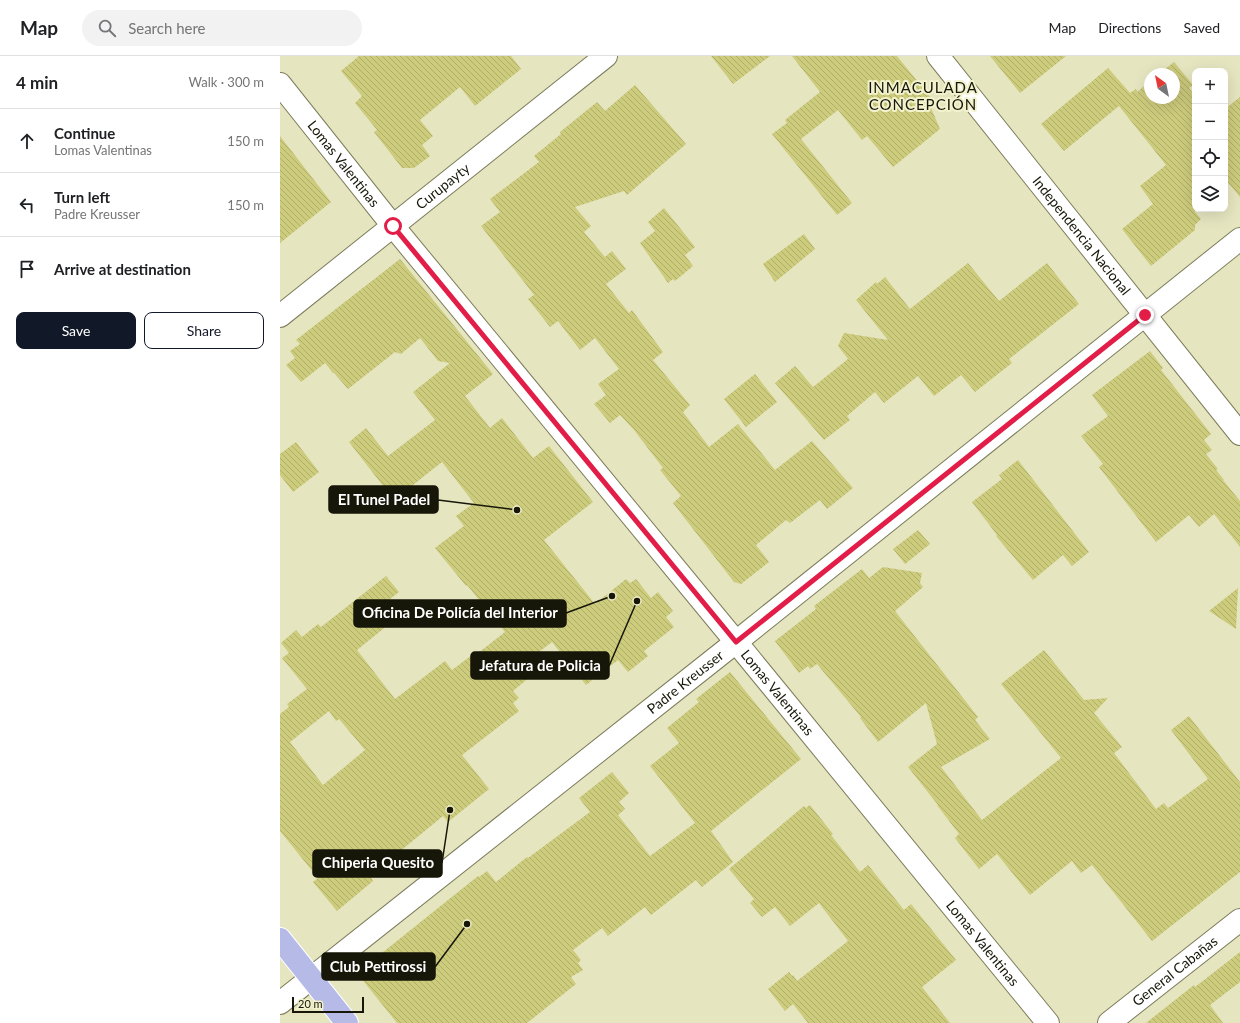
<!DOCTYPE html>
<html lang="en">
<head>
<meta charset="utf-8">
<style>
  :root { --surface:#fff; --page:#f2f2f2; --text:#202124; --muted:#757577; --line:#e0e0e0; --accent:#111827 }
  body { margin:0; font-family:Lato,sans-serif; background:var(--page); color:var(--text) }
  .controls { position:absolute; right:12px; top:12px; display:grid; overflow:hidden; border-radius:8px; box-shadow:0 4px 16px #0002 }
  .controls button { width:36px; height:36px; display:grid; place-items:center; padding:0; border:0; border-bottom:1px solid var(--line); background:var(--surface); color:var(--text); font:20px sans-serif }
  .compass { position:absolute; left:864px; top:12px; width:36px; height:36px; border-radius:50%; background:var(--surface); box-shadow:0 4px 16px #0002; rotate:327deg }
  .scale { position:absolute; left:12px; bottom:10px; width:72px; box-sizing:border-box; padding-left:4px; border:2px solid #161609; border-top:0; font-size:11px; line-height:14px; white-space:nowrap; color:#161609; -webkit-text-stroke:3px #f2f2cd; paint-order:stroke }
  .stop { position:absolute; width:12px; height:12px; margin:-9px; border:3px solid #e11d48; border-radius:50%; background:#fff }
  .stop.end { background:#e11d48; border-color:#fff; box-shadow:0 1px 4px #0008 }
  .list { margin:0; padding:0; list-style:none }
  h2 { display:flex; justify-content:space-between; align-items:center; height:52px; margin:0; padding:0 16px; font-size:17px }
  h2 small { font-size:13px; font-weight:400; color:var(--muted) }
  .list li { display:grid; grid-template-columns:26px 1fr auto; gap:12px; align-items:center; box-sizing:border-box; height:64px; padding:0 16px; border-top:1px solid var(--line) }
  .list b { display:block; font-size:15px; white-space:nowrap }
  .list p { margin:0; font-size:13px; white-space:nowrap; color:var(--muted) }
  .list em { font-size:13px; font-style:normal; color:var(--muted) }
  .actions { display:flex; gap:8px; padding:12px 16px }
  .actions a { flex:1; padding:9px 0; border:1px solid var(--accent); border-radius:8px; text-align:center; font-size:14px; color:var(--accent) }
  .actions .main { background:var(--accent); color:#fff }
  .icon { flex:none; width:22px; height:22px; fill:none; stroke:currentColor; stroke-width:2; stroke-linecap:round; stroke-linejoin:round }
  .map { position:relative; flex:none; width:960px; height:967px; overflow:hidden }
  header { display:flex; align-items:center; gap:24px; box-sizing:border-box; height:56px; padding:0 20px; background:var(--surface); border-bottom:1px solid var(--line) }
  header strong { font-size:19px }
  nav { display:flex; gap:22px; margin-inline-start:auto; font-size:14px }
  .search { width:280px; height:36px; background:var(--page); display:flex; align-items:center; gap:10px; box-sizing:border-box; padding:0 14px; border-radius:22px; color:var(--muted); font-size:15px }
  main { display:flex }
  aside { flex:1; background:var(--surface) }
  .map>svg:first-child { display:block }
  .building { fill:url(#building-back-hatch); fill-rule:evenodd }
  .lines { fill:none; stroke-linecap:round; stroke-linejoin:round }
  .minor-casing { stroke:#7d7c5b; stroke-width:24 }
  .major-casing { stroke:#fff; stroke-width:24 }
  .minor { stroke:#fff; stroke-width:22 }
  .major { stroke:#b6bae7; stroke-width:22 }
  .route { stroke:#e11d48; stroke-width:5 }
  .labels { text-anchor:middle; stroke-width:4; stroke-linejoin:round; paint-order:stroke }
  .street-label { font-size:14px; fill:#161609; stroke:#f2f2cd }
  .neighbourhood-label { font-size:15px; letter-spacing:1px; fill:#161609; stroke:#f2f2cd }
  .leader { fill:none; stroke:#161609; stroke-width:1.5 }
  .callout-dot { fill:#161609; stroke:#f2f2cd; stroke-width:1.5 }
  .callout { fill:#161609; stroke:#161609; stroke-width:1.5 }
  .callout-label { font-size:15px; text-anchor:middle; font-weight:bold; fill:#fff }
</style>
</head>
<body>
<header>
<strong>Map</strong>
<div class="search"><svg class="icon" aria-label="search" viewBox="0 0 24 24"><circle cx="10" cy="10" r="6"/><path d="M15 15l6 6"/></svg>Search here</div>
<nav><a>Map</a><a>Directions</a><a>Saved</a></nav>
</header>
<main>
<aside>
<h2>4 min<small>Walk · 300 m</small></h2>
<ul class="list">
<li><svg class="icon" aria-label="ahead" viewBox="0 0 24 24"><path d="M12 20V5M6 11l6-6 6 6"/></svg><div><b>Continue</b><p>Lomas Valentinas</p></div><em>150 m</em></li>
<li><svg class="icon" aria-label="left" viewBox="0 0 24 24"><path d="M17 20v-9H6M10 6l-5 5 5 5"/></svg><div><b>Turn left</b><p>Padre Kreusser</p></div><em>150 m</em></li>
<li><svg class="icon" aria-label="arrive" viewBox="0 0 24 24"><path d="M6 21V4h12l-3 4 3 4H6"/></svg><div><b>Arrive at destination</b></div></li>
</ul>
<div class="actions"><a class="main">Save</a><a>Share</a></div>
</aside>
<div class="map">
<svg width="960" height="967" viewBox="0 0 960 967">
  <defs>
    <pattern id="building-back-hatch" width="6" height="6" patternUnits="userSpaceOnUse"><rect width="6" height="6" fill="#cdcb7c"/><path d="M-1 5l2 2M0 0l6 6M5-1l2 2" fill="none" stroke="#afae6a"/></pattern>
  </defs>
  <rect width="100%" height="100%" fill="#e5e5c0"/>
  <g class="building">
    <polygon points="79,0 231,0 241,13 195,50 180,31 140,64 153,80 142,89 150,100 134,112 122,112 94,76 97,74 75,47 82,40 61,15"/>
    <polygon points="431,0 490,0 453,28"/>
    <polygon points="512,0 617,0 656,48 651,52 660,73 613,111 587,80 582,84 558,54 521,83 572,147 557,159 492,78 507,67 505,64 540,36"/>
    <polygon points="710,0 786,0 740,37"/>
    <polygon points="894,6 913,29 909,32 915,40 915,156 921,163 915,169 915,174 871,210 842,173 873,148 860,130 886,109 839,50 784,95 761,68 828,12 850,37 856,33 857,36 870,25 870,42 894,42 894,18 879,18"/>
    <polygon points="355,29 406,88 347,139 344,135 295,151 311,170 304,176 325,201 332,195 346,213 326,228 349,257 352,254 383,296 373,304 410,349 403,356 429,391 458,368 495,414 532,385 573,432 547,453 540,444 510,467 506,464 476,489 489,506 461,528 454,526 393,447 401,440 380,414 383,412 354,374 340,359 330,367 314,348 326,339 318,328 339,313 315,282 300,294 278,265 270,271 248,243 254,239 201,170 220,156 210,143 259,106 254,100 281,78 280,76 317,46 325,55"/>
    <polygon points="960,41 960,141 945,123 945,53"/>
    <polygon points="0,80 51,146 0,187"/>
    <polygon points="384,152 415,191 405,199 413,210 395,225 393,223 388,227 360,187 375,175 368,166"/>
    <polygon points="524,178 535,193 495,226 483,208"/>
    <path d="M120,203L213,318L185,340L210,372L222,362L253,402L269,390L313,446L264,484L315,548L346,523L350,527L356,523L371,542L378,536L393,555L386,561L394,571L364,595L368,600L348,616L338,604L306,629L272,586L242,609L251,620L233,635L239,642L233,647L239,655L182,699L209,733L168,766L163,760L90,820L93,825L57,855L33,826L38,822L0,775V658L9,651L7,648L27,633L2,602L9,597L1,587L16,574L22,581L38,568L41,571L106,520L119,536L96,554L108,569L77,594L115,643L165,605L172,614L192,599L193,601L225,576L187,529L186,530L155,492L184,470L176,460L194,447L162,406L114,444L69,386L86,372L108,400L155,364L133,336L170,307L158,305L140,282L121,298L115,296L68,333L54,317H53L45,307L21,326L6,309L15,302L10,295L20,288L16,284ZM49,655L56,665L59,663L85,694L43,729L10,686Z"/>
    <polygon points="688,207 719,245 767,207 799,248 729,303 732,307 695,336 681,319 654,340 638,320 604,347 595,336 567,360 570,364 544,384 495,327 515,310 533,331 568,303 558,290 564,277 608,284 576,244 596,226 597,228 605,221 630,253"/>
    <polygon points="870,295 883,312 881,314 931,378 924,384 932,394 926,398 938,413 936,414 944,424 943,424 960,445 960,491 934,458 919,471 909,459 876,486 819,411 823,408 801,380 828,360 812,339"/>
    <polygon points="475,318 497,346 466,371 444,343"/>
    <polygon points="16,386 39,416 13,436 0,419 0,398"/>
    <polygon points="738,404 809,496 792,510 783,499 753,524 716,480 717,479 692,446 722,423 719,419"/>
    <polygon points="638,474 650,488 625,508 613,493"/>
    <polygon points="603,511 642,517 640,527 643,531 615,555 698,661 695,664 710,683 661,711 702,764 781,702 721,628 764,594 804,644 828,642 814,657 842,691 834,697 876,753 884,747 888,752 928,723 891,674 909,660 960,726 960,816 872,885 812,809 801,817 792,805 750,839 717,798 699,813 675,782 679,778 657,749 658,749 628,711 657,688 646,647 598,686 580,662 581,661 537,608 530,613 528,610 519,617 495,585 536,553 534,550 582,513 589,522"/>
    <polygon points="958,532 956,573 929,555"/>
    <polygon points="450,616 521,703 431,775 453,806 422,831 416,824 371,859 365,851 328,880 322,872 293,894 301,904 298,907 303,914 291,921 296,928 247,967 117,967 77,917 198,820 199,821 207,815 216,826 247,801 248,802 310,756 299,742 332,716 349,737 339,746 345,753 338,759 370,800 415,767 370,710 399,687 387,672 419,646 416,643"/>
    <polygon points="530,749 553,778 551,779 580,816 588,809 624,854 631,848 676,904 642,931 670,967 528,967 513,948 505,955 488,933 509,916 512,920 513,919 517,925 568,885 539,847 510,870 495,851 482,861 470,847 474,843 449,813 524,750 526,752"/>
    <polygon points="960,896 960,926 930,949 943,967 866,967 914,929 915,931"/>
  </g>
  <g class="lines">
    <g class="minor-casing">
      <g id="minor">
        <path id="s1" d="M658,0L960,378"/>
        <path id="s2" d="M0,28L113,170L456,586L768,967"/>
        <path id="s3" d="M0,260L326,0"/>
        <path id="s4" d="M0,947L456,586L960,183"/>
        <path id="s5" d="M829,967L960,864"/>
      </g>
    </g>
    <g class="major-casing">
      <polyline id="major" points="0,883 67,967"/>
    </g>
    <use href="#minor" class="minor"/>
    <use href="#major" class="major"/>
  </g>
  <g class="lines">
    <polyline class="route" points="113,170 456,586 865,259"/>
  </g>
  <g class="labels">
    <g class="street-label">
      <text dy="5" stroke="none"><textPath href="#s2" startOffset="102">Lomas Valentinas</textPath></text>
      <text dy="5" stroke="none"><textPath href="#s3" startOffset="208">Curupayty</textPath></text>
      <text dy="5" stroke="none"><textPath href="#s1" startOffset="230">Independencia Nacional</textPath></text>
      <text dy="5" stroke="none"><textPath href="#s4" startOffset="517">Padre Kreusser</textPath></text>
      <text dy="5" stroke="none"><textPath href="#s2" startOffset="786">Lomas Valentinas</textPath></text>
      <text dy="5" stroke="none"><textPath href="#s2" startOffset="1110">Lomas Valentinas</textPath></text>
      <text dy="5" stroke="none"><textPath href="#s5" startOffset="84">General Cabañas</textPath></text>
    </g>
    <g class="neighbourhood-label">
      <text x="643" y="37">INMACULADA<tspan x="643" dy="17">CONCEPCIÓN</tspan></text>
    </g>
  </g>
  <path class="leader" d="M237 454L158 444M332 540L286 557M357 545L329 610M170 754L162 807M187 868L155 911"/>
  <g class="callout-dot">
    <circle cx="237" cy="454" r="4"/>
    <circle cx="332" cy="540" r="4"/>
    <circle cx="357" cy="545" r="4"/>
    <circle cx="170" cy="754" r="4"/>
    <circle cx="187" cy="868" r="4"/>
  </g>
  <g class="callout">
    <rect x="49" y="430" width="109" height="27" rx="4"/>
    <rect x="74" y="544" width="212" height="27" rx="4"/>
    <rect x="191" y="596" width="138" height="27" rx="4"/>
    <rect x="33" y="794" width="129" height="27" rx="4"/>
    <rect x="42" y="897" width="113" height="27" rx="4"/>
  </g>
  <g class="callout-label">
    <text x="104" y="449">El Tunel Padel</text>
    <text x="180" y="562">Oficina De Policía del Interior</text>
    <text x="260" y="615">Jefatura de Policia</text>
    <text x="98" y="812">Chiperia Quesito</text>
    <text x="98" y="916">Club Pettirossi</text>
  </g>
</svg>
<div class="controls">
<button>+</button>
<button>−</button>
<button><svg class="icon" aria-label="locate" viewBox="0 0 24 24"><circle cx="12" cy="12" r="6"/><path d="M12 2v4M12 18v4M2 12h4M18 12h4"/></svg></button>
<button><svg class="icon" aria-label="layers" viewBox="0 0 24 24"><path d="M12 4l9 5-9 5-9-5zM3 14l9 5 9-5"/></svg></button>
</div>
<svg class="compass" viewBox="-18 -18 36 36"><path d="M0-13l5 13h-10z" fill="#e53935"/><path d="M0 13l5-13h-10z" fill="#757577"/></svg>
<div class="scale">20 m</div>
<div class="stop" style="left:113px;top:170px"></div>
<div class="stop end" style="left:865px;top:259px"></div>
</div>
</main>
</body>
</html>
